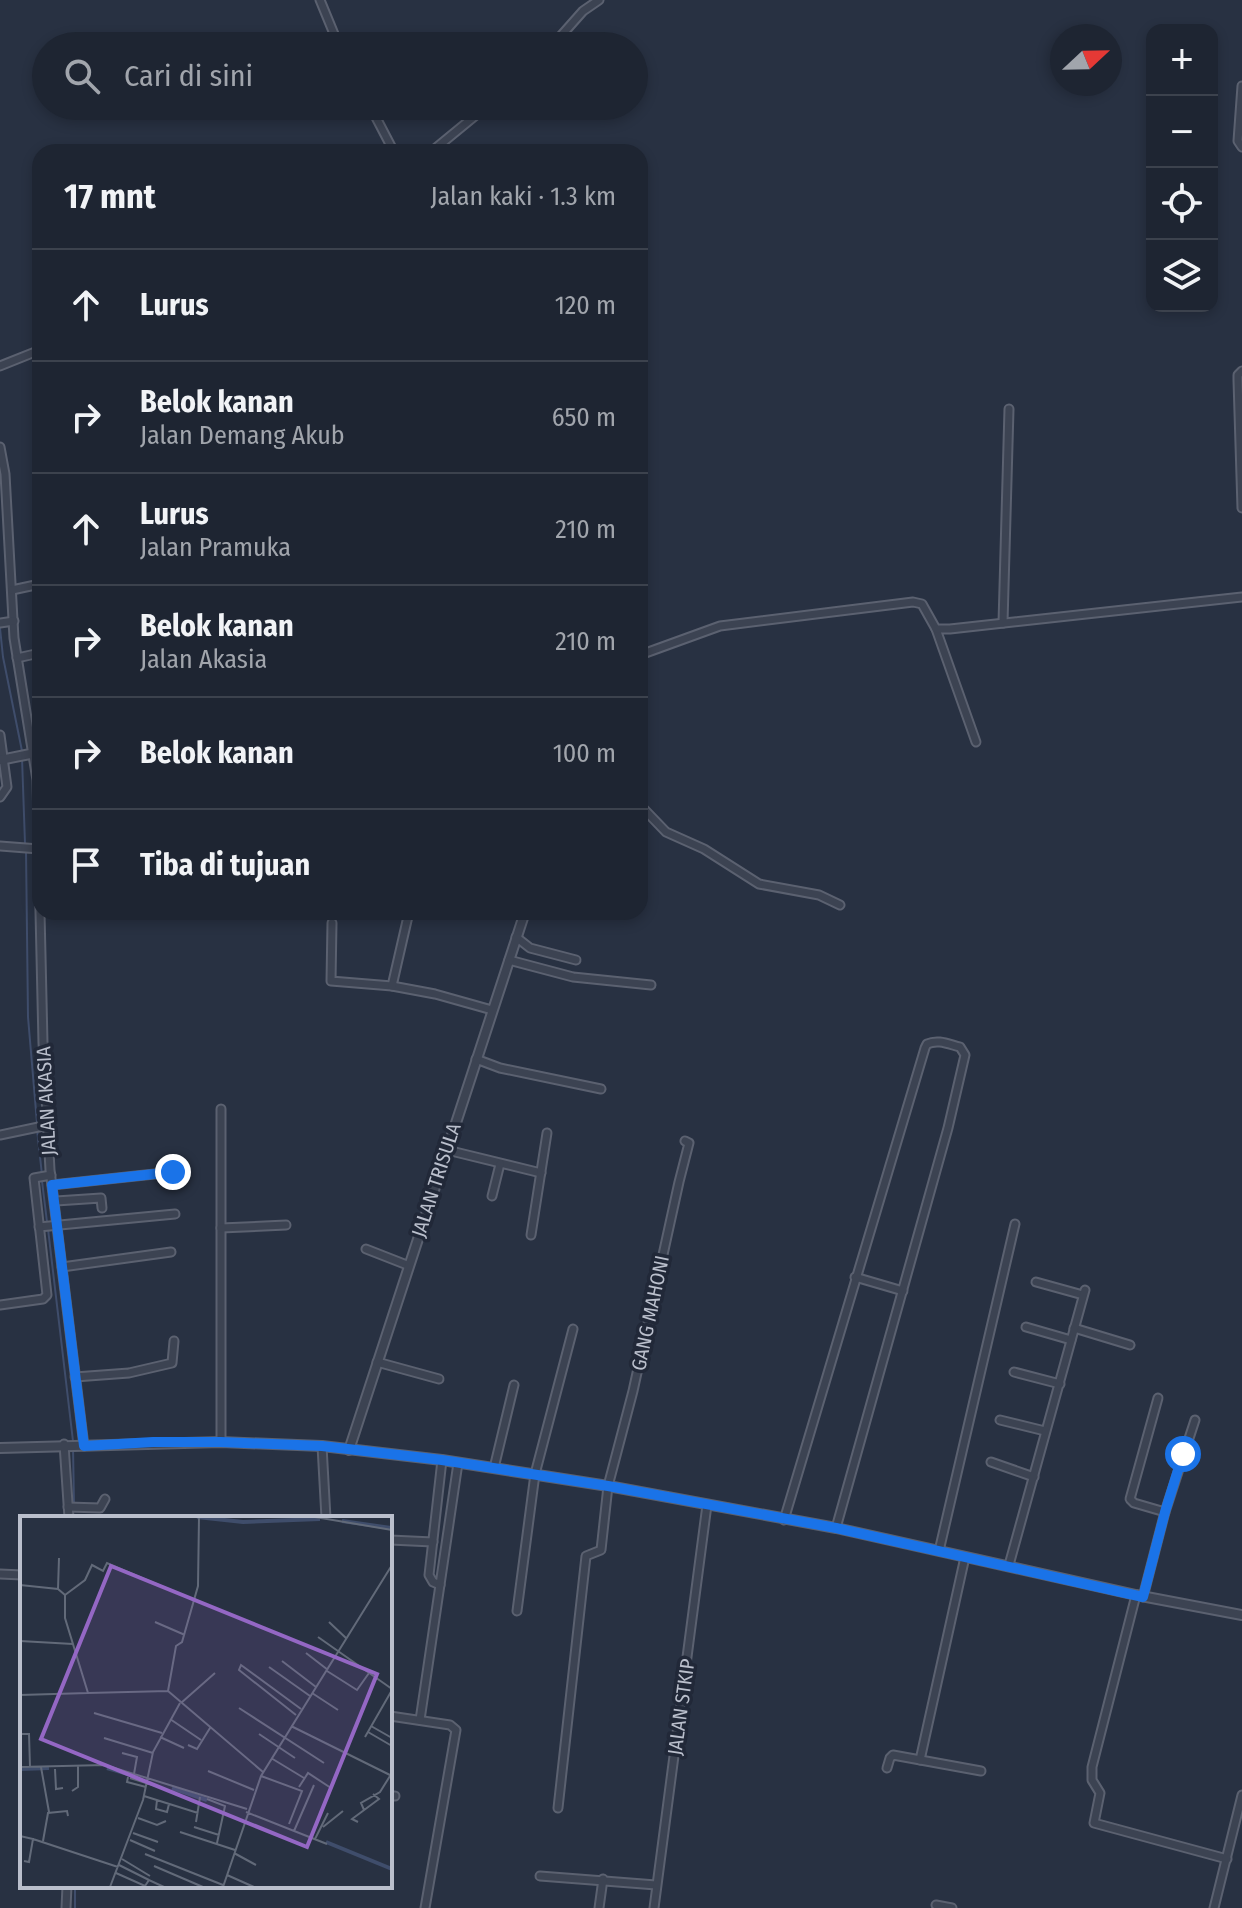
<!DOCTYPE html>
<html lang="id">
<head>
<meta charset="utf-8">
<style>
  :root { --surface:#1e2532; --page:#2b313e; --text:#f1f3f6; --muted:#a1a5ac; --line:#3c424d }
  body { margin:0; font-family:"Fira Sans Condensed",sans-serif; background:var(--page); color:var(--text) }
  .controls { position:absolute; right:24px; top:24px; display:grid; overflow:hidden; border-radius:16px; box-shadow:0 4px 12px #0003 }
  .controls button { width:72px; height:72px; display:grid; place-items:center; padding:0; border:0; border-bottom:2px solid var(--line); background:var(--surface); color:var(--text); font:40px sans-serif }
  .compass { position:absolute; left:1050px; top:24px; width:72px; height:72px; border-radius:50%; background:var(--surface); box-shadow:0 4px 12px #0003; rotate:68deg }
  .stop { position:absolute; width:24px; height:24px; margin:-18px; border:6px solid #1a73e8; border-radius:50%; background:#fff }
  .stop.end { background:#1a73e8; border-color:#fff; box-shadow:0 2px 8px #0008 }
  .list { margin:0; padding:0; list-style:none }
  h2 { display:flex; justify-content:space-between; align-items:center; height:104px; margin:0; padding:0 32px; font-size:34px }
  h2 small { font-size:26px; font-weight:400; color:var(--muted) }
  .list li { display:grid; grid-template-columns:52px 1fr auto; gap:24px; align-items:center; box-sizing:border-box; height:112px; padding:0 32px; border-top:2px solid var(--line) }
  .list b { display:block; font-size:30px; white-space:nowrap }
  .list p { margin:0; font-size:26px; white-space:nowrap; color:var(--muted) }
  .list em { font-size:26px; font-style:normal; color:var(--muted) }
  .icon { flex:none; width:44px; height:44px; fill:none; stroke:currentColor; stroke-width:2; stroke-linecap:round; stroke-linejoin:round }
  .map { position:relative; flex:none; width:1242px; height:1908px; overflow:hidden }
  .search { position:absolute; background:var(--surface); box-shadow:0 4px 12px #0003; left:32px; top:32px; width:616px; height:88px; display:flex; align-items:center; gap:20px; box-sizing:border-box; padding:0 28px; border-radius:44px; color:var(--muted); font-size:30px }
  .panel { position:absolute; background:var(--surface); box-shadow:0 4px 12px #0003; left:32px; top:144px; width:616px; height:776px; border-radius:24px }
  .map>svg:first-child { display:block }
  .lines { fill:none; stroke-linecap:round; stroke-linejoin:round }
  .stream { stroke:#3f4d6b; stroke-width:2 }
  .minor-casing { stroke:#5b6170; stroke-width:11 }
  .tertiary-casing { stroke:#5b6170; stroke-width:12 }
  .minor { stroke:#3c4352; stroke-width:7 }
  .tertiary { stroke:#3c4352; stroke-width:8 }
  .route { stroke:#1a73e8; stroke-width:10 }
  .labels { text-anchor:middle; stroke-width:7; stroke-linejoin:round; paint-order:stroke }
  .street-label { font-size:20px; fill:#babfcc; stroke:#212838 }
  .inset-river { fill:none; stroke:#3f4d6b; stroke-width:4 }
  .inset-road { fill:none; stroke:#626a79; stroke-width:2 }
  .view { fill:#9467c4; fill-opacity:0.15; stroke:#9467c4; stroke-width:4 }
  .inset-edge { fill:none; stroke:#babfcc; stroke-width:4 }
</style>
</head>
<body>
<div class="map">
<svg width="1242" height="1908" viewBox="0 0 1242 1908">
  <rect width="100%" height="100%" fill="#283142"/>
  <g class="lines">
    <g class="stream">
      <polyline points="0,628 3,657 22,751"/>
      <polyline points="22,758 25,843"/>
      <polyline points="26,850 28,1017 37,1123"/>
      <polyline points="37,1129 42,1175"/>
      <polyline points="42,1181 47,1222"/>
      <polyline points="48,1229 73,1441"/>
      <polyline points="73,1447 74,1505"/>
      <polyline points="75,1886 75,1908"/>
    </g>
    <g class="minor-casing">
      <g id="minor">
        <polyline points="320,0 339,46"/>
        <polyline points="552,46 583,11 599,0"/>
        <polyline points="1242,86 1238,141 1242,147"/>
        <polyline points="370,106 394,152"/>
        <polyline points="431,152 487,106"/>
        <polyline points="0,366 40,350"/>
        <polyline points="1242,371 1238,375 1238,380 1242,508"/>
        <polyline points="0,447 5,474 14,638 37,780 43,1043 50,1170 84,1446"/>
        <polyline points="12,590 40,584"/>
        <polyline points="0,623 14,621"/>
        <polyline points="1003,623 1009,409"/>
        <polyline points="936,629 976,742"/>
        <polyline points="640,655 720,626 913,602 922,604 936,629 950,629 1242,597"/>
        <polyline points="17,658 40,653"/>
        <polyline points="0,735 7,787 0,797"/>
        <polyline points="640,805 666,832 704,849 759,884 819,895 840,905"/>
        <polyline points="0,846 39,849"/>
        <polyline points="332,923 331,981 392,986 435,994 492,1010"/>
        <polyline points="516,937 530,948 576,960"/>
        <polyline points="509,960 573,977 651,985"/>
        <polyline points="392,986 409,912"/>
        <polyline points="476,1059 500,1068 601,1089"/>
        <polyline points="221,1109 221,1442"/>
        <polyline points="0,1135 48,1125"/>
        <polyline points="447,1150 541,1173"/>
        <polyline points="52,1185 173,1172"/>
        <polyline points="492,1196 500,1164"/>
        <polyline points="56,1201 101,1198 102,1208"/>
        <polyline points="39,1227 175,1214"/>
        <polyline points="221,1228 286,1225"/>
        <polyline points="531,1235 547,1133"/>
        <polyline points="366,1249 407,1265"/>
        <polyline points="62,1267 171,1252"/>
        <polyline points="855,1277 903,1291"/>
        <polyline points="1036,1282 1083,1295"/>
        <polyline points="0,1305 43,1299 47,1295 34,1178 51,1175"/>
        <polyline points="1026,1327 1071,1340"/>
        <polyline points="1074,1328 1130,1345"/>
        <polyline points="377,1362 439,1379"/>
        <polyline points="1014,1372 1060,1384"/>
        <polyline points="75,1377 129,1373 172,1363 174,1341"/>
        <polyline points="1158,1398 1130,1499 1134,1503 1165,1512"/>
        <polyline points="1000,1420 1045,1431"/>
        <polyline points="64,1444 69,1518"/>
        <polyline points="322,1446 326,1518"/>
        <polyline points="991,1462 1034,1477"/>
        <polyline points="494,1468 514,1385"/>
        <polyline points="68,1507 100,1508 105,1499"/>
        <path d="M784,1520L925,1048L927,1044C938,1039 948,1044 960,1047L965,1055L948,1128L836,1528"/>
        <polyline points="390,1540 433,1542"/>
        <polyline points="939,1551 1015,1224"/>
        <polyline points="1009,1565 1085,1290"/>
        <polyline points="0,1574 22,1575"/>
        <polyline points="440,1585 433,1582 429,1575 442,1460"/>
        <polyline points="1136,1595 1092,1767 1092,1780 1100,1793 1094,1823 1227,1859"/>
        <polyline points="1143,1597 1165,1512 1195,1420"/>
        <polyline points="517,1611 535,1474 573,1329"/>
        <polyline points="390,1716 450,1725 456,1730 425,1908"/>
        <polyline points="420,1720 458,1463"/>
        <polyline points="920,1760 965,1557"/>
        <polyline points="887,1768 890,1758 893,1755 981,1771"/>
        <polyline points="390,1796 395,1796"/>
        <polyline points="558,1808 586,1556 601,1550 608,1486 633,1391 679,1182 689,1143 685,1141"/>
        <polyline points="540,1876 656,1885"/>
        <polyline points="936,1905 952,1908"/>
        <polyline points="66,1908 67,1886"/>
        <polyline points="599,1908 603,1879"/>
        <polyline points="654,1908 707,1505"/>
        <polyline points="1214,1908 1242,1795"/>
      </g>
    </g>
    <g class="tertiary-casing">
      <g id="tertiary">
        <polyline points="0,760 40,752"/>
        <polyline points="0,1448 221,1442 322,1446 442,1460 608,1486 836,1528 1136,1595 1242,1615"/>
        <polyline points="349,1450 525,912"/>
      </g>
    </g>
    <use href="#minor" class="minor"/>
    <use href="#tertiary" class="tertiary"/>
  </g>
  <g class="lines">
    <polyline class="route" points="173,1172 52,1185 84,1446 153,1442 221,1442 322,1446 442,1460 608,1486 836,1528 1143,1597 1165,1512 1183,1454"/>
  </g>
  <g class="labels">
    <g class="street-label">
      <text transform="translate(46 1101) rotate(-93)" y="7">JALAN AKASIA</text>
      <text transform="translate(436 1180) rotate(-72)" y="7">JALAN TRISULA</text>
      <text transform="translate(650 1313) rotate(-78)" y="7">GANG MAHONI</text>
      <text transform="translate(681 1707) rotate(-82)" y="7">JALAN STKIP</text>
    </g>
  </g>
  <g transform="translate(20 1516)">
    <rect width="372" height="372" fill="#283142"/>
    <path class="inset-river" d="M177,1L223,6L300,3M322,5L371,12M87,252L115,260M0,253L29,252M152,272L187,284M306,326L372,353"/>
    <path class="inset-road" d="M185,1H272M295,1L372,14M0,69L38,73L45,79V102L68,177L148,175L243,256M38,73L39,42M45,79L65,64L72,49L83,55L87,47L174,84M135,106L165,119M309,106L327,123M298,121L372,173M0,125L53,128M286,137L308,154M262,145L296,171M249,151L290,180M307,155L337,174L349,157M148,175L156,130L162,126L178,70L179,1M292,177L318,194M0,179L68,177M161,187L195,157M219,192L304,247M74,197L142,217M276,199L219,154L221,149L281,193M150,203L181,224M271,210L372,260M351,210L372,222M348,216L372,230M0,218H9L10,251M239,218L275,242M140,221L164,232M345,221L372,174M84,222L133,237M168,229L177,233L190,212M102,237L117,241L114,258M251,242L284,262M0,251L85,249L227,293M21,251L29,296M35,253L36,273L43,272M188,255L234,274M241,260L282,275L269,308M108,261L107,266L126,271M110,262L139,271M279,271L288,257L311,272M52,275L58,271V249M124,280L178,297M187,283L205,290L197,327M137,284L136,293L147,296L149,288M344,294L341,287L360,276L370,260M226,296L307,328M118,302L137,309L146,305M176,306L180,281M338,306L332,303L359,283L353,278M174,311L199,319M303,311L323,295M274,315L294,269M160,316L215,334M113,317L138,326M0,320L13,323L9,346L4,345M13,323L98,351M295,323L308,297M110,324L135,335M23,325L28,297L47,295L48,300M214,337L236,349M125,338L203,369M102,343L130,360M99,349L129,364M134,350L183,371M96,357L125,370L129,364L144,371M207,359L234,371M90,371L123,284L133,236L160,187M203,371L241,260L372,49"/>
    <path class="view" d="M91,50L357,158L287,331L21,223Z"/>
    <rect width="372" height="372" class="inset-edge"/>
  </g>
</svg>
<div class="controls">
<button>+</button>
<button>−</button>
<button><svg class="icon" aria-label="locate" viewBox="0 0 24 24"><circle cx="12" cy="12" r="6"/><path d="M12 2v4M12 18v4M2 12h4M18 12h4"/></svg></button>
<button><svg class="icon" aria-label="layers" viewBox="0 0 24 24"><path d="M12 4l9 5-9 5-9-5zM3 14l9 5 9-5"/></svg></button>
</div>
<svg class="compass" viewBox="-18 -18 36 36"><path d="M0-13l5 13h-10z" fill="#e53935"/><path d="M0 13l5-13h-10z" fill="#a1a5ac"/></svg>
<div class="stop" style="left:1183px;top:1454px"></div>
<div class="stop end" style="left:173px;top:1172px"></div>
<div class="search"><svg class="icon" aria-label="search" viewBox="0 0 24 24"><circle cx="10" cy="10" r="6"/><path d="M15 15l6 6"/></svg>Cari di sini</div>
<section class="panel">
<h2>17 mnt<small>Jalan kaki · 1.3 km</small></h2>
<ul class="list">
<li><svg class="icon" aria-label="ahead" viewBox="0 0 24 24"><path d="M12 20V5M6 11l6-6 6 6"/></svg><div><b>Lurus</b></div><em>120 m</em></li>
<li><svg class="icon" aria-label="right" viewBox="0 0 24 24"><path d="M7 20v-9h11M14 6l5 5-5 5"/></svg><div><b>Belok kanan</b><p>Jalan Demang Akub</p></div><em>650 m</em></li>
<li><svg class="icon" aria-label="ahead" viewBox="0 0 24 24"><path d="M12 20V5M6 11l6-6 6 6"/></svg><div><b>Lurus</b><p>Jalan Pramuka</p></div><em>210 m</em></li>
<li><svg class="icon" aria-label="right" viewBox="0 0 24 24"><path d="M7 20v-9h11M14 6l5 5-5 5"/></svg><div><b>Belok kanan</b><p>Jalan Akasia</p></div><em>210 m</em></li>
<li><svg class="icon" aria-label="right" viewBox="0 0 24 24"><path d="M7 20v-9h11M14 6l5 5-5 5"/></svg><div><b>Belok kanan</b></div><em>100 m</em></li>
<li><svg class="icon" aria-label="arrive" viewBox="0 0 24 24"><path d="M6 21V4h12l-3 4 3 4H6"/></svg><div><b>Tiba di tujuan</b></div></li>
</ul>
</section>
</div>
</body>
</html>
